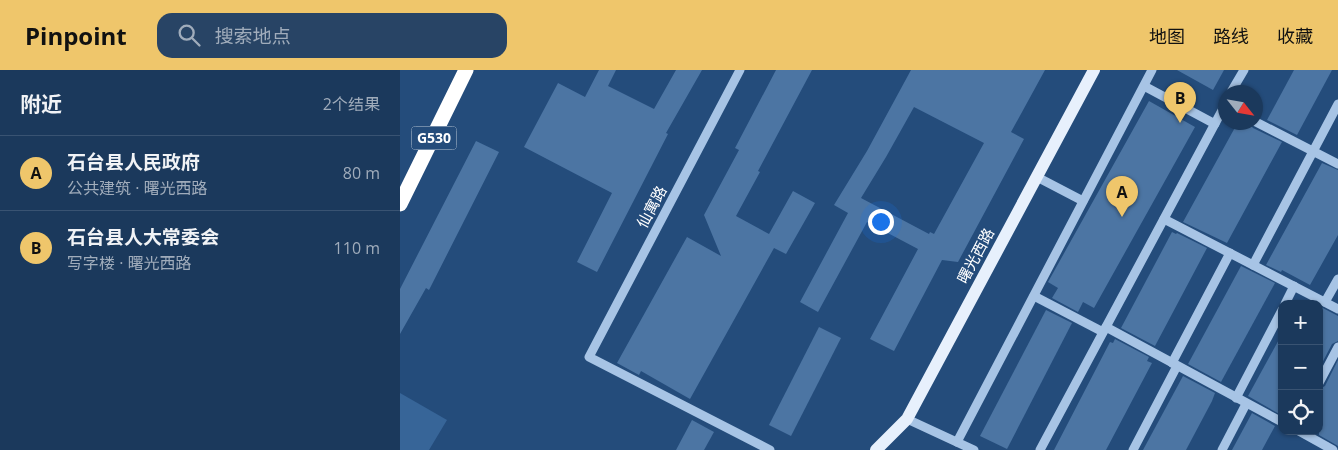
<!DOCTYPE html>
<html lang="zh">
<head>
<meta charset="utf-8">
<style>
  :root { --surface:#1b395c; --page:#284465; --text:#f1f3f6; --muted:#a0acbb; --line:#395372; --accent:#efc66b }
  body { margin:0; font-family:"Open Sans","Noto Sans SC",sans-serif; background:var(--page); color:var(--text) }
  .controls { position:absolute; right:15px; bottom:15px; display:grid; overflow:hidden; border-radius:10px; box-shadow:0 1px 4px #0004 }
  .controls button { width:45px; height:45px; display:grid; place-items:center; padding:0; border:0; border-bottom:1px solid var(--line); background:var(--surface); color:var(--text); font:25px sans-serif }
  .compass { position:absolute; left:818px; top:15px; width:45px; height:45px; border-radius:50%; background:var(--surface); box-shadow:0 1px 4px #0004; rotate:121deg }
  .you { position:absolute; left:480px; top:151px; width:18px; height:18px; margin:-12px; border:4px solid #fff; border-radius:50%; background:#1a73e8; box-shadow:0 0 0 8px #1a73e833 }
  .badge { display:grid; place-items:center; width:32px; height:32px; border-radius:50%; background:var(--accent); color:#111; font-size:16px; font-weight:700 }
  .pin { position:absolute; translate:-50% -41px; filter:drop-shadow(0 1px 2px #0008) }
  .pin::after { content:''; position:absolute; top:26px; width:18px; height:15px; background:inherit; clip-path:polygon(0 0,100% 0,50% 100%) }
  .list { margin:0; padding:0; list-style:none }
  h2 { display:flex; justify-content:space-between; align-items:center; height:65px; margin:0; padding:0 20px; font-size:21px }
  h2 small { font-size:16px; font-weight:400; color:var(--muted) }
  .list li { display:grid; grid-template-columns:32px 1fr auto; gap:15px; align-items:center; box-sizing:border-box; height:75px; padding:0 20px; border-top:1px solid var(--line) }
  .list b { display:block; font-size:19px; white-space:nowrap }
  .list p { margin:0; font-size:16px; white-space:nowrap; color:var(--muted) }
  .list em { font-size:16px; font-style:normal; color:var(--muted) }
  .icon { flex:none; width:28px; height:28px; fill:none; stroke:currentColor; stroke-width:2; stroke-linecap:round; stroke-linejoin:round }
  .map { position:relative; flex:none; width:938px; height:380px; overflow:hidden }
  header { display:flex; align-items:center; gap:30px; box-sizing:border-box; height:70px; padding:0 25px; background:var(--accent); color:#111 }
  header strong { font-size:24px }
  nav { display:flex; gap:28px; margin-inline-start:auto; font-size:18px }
  .search { width:350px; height:45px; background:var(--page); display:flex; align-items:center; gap:12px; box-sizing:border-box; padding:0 18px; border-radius:15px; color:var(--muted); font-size:19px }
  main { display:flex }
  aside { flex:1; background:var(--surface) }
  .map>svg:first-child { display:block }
  .green { fill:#376598 }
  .building { fill:#4c75a3; fill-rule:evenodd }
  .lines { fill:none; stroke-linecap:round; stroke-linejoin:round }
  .minor { stroke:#a7c4e5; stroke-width:9 }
  .major { stroke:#e7f0fc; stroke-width:12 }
  .highway { stroke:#fff; stroke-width:15 }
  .labels { text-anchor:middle; stroke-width:4; stroke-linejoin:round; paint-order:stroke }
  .shield { fill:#244c7b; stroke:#bdc9d7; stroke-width:1 }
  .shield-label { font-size:14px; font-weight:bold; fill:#fff }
  .street-label { font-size:15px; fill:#fff; stroke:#244c7b }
</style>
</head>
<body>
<header>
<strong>Pinpoint</strong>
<div class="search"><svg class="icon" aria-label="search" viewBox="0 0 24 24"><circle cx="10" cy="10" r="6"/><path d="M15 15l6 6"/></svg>搜索地点</div>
<nav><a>地图</a><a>路线</a><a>收藏</a></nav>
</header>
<main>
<aside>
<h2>附近<small>2个结果</small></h2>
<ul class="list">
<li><span class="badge">A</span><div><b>石台县人民政府</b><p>公共建筑 · 曙光西路</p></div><em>80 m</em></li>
<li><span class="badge">B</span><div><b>石台县人大常委会</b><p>写字楼 · 曙光西路</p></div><em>110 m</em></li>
</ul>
</aside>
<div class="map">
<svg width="938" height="380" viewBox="0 0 938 380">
  <rect width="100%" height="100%" fill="#244c7b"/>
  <polygon class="green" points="0,323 47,350 29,380 0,380"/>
  <g class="building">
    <polygon points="199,0 216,0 208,16 254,39 276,0 302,0 266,63 268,64 197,202 177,192 212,123 124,77 158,13 185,27"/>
    <polygon points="376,0 412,0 358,101 360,102 336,146 369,164 393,121 415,133 386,184 374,178 290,329 241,301 239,305 217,293 287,167 321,186 304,145 339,80 335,78"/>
    <path d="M511,0H645L611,62L624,69L558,192L542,190L494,281L470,269L518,179L467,152L418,242L400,232L448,143L434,135L467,81ZM514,37L584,73L534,164L530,162L529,164L461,128L486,87Z"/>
    <polygon points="777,0 824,0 813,20"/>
    <polygon points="894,0 932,0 897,65 867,50"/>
    <polygon points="749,31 795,57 694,238 683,232 678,242 652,228 658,218 648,212"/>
    <polygon points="838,52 848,52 853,58 882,72 827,173 783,152"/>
    <polygon points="76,71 99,82 29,220 26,218 0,264 0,219"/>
    <polygon points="922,93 938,100 938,165 910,215 882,200 881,202 866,195"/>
    <polygon points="772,162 776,164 777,163 807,178 755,276 721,258"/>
    <polygon points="841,196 875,213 821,312 788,294"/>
    <polygon points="919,236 938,246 938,271 932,274 919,299"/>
    <polygon points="646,240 672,253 607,379 580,366"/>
    <polygon points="419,257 441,268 391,366 369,355"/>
    <polygon points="882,264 882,344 881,345 848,326"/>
    <polygon points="715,269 749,287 747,291 752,293 706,380 654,380 710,272 713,273"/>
    <polygon points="938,290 938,376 919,365 919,319 925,316"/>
    <polygon points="783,306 815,323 812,331 786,380 743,380"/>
    <polygon points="852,343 875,356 862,380 832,380"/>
    <polygon points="292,350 314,362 304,380 276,380"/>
  </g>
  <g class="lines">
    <g class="minor">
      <polyline points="340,0 189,287 370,380"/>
      <polyline points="744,16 815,54"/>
      <polyline points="831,22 844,0"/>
      <polyline points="856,52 938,94"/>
      <polyline points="637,107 683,131"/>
      <polyline points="764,149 938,239"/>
      <polyline points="853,195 938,34"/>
      <polyline points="634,226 703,262"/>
      <polyline points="925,232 938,209"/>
      <polyline points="885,234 894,216"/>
      <polyline points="706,257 882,352"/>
      <polyline points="772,293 830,183"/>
      <polyline points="919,313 938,277"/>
      <polyline points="836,328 882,240"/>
      <polyline points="507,349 574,380"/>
      <polyline points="899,361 933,380"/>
      <polyline points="557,372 752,0"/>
      <polyline points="640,380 826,33"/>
      <polyline points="733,380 777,296"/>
      <polyline points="822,380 846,334"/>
    </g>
    <polyline class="major" points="476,380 507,349 694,0"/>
    <polyline class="highway" points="0,134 66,0"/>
  </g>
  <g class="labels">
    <rect class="shield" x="11.5" y="56.5" width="45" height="23" rx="4"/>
    <g class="shield-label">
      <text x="34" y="73">G530</text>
    </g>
    <g class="street-label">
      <text transform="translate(252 137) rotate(-62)" y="5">仙寓路</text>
      <text transform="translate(576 186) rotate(-62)" y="5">曙光西路</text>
    </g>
  </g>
</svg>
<div class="controls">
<button>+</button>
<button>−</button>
<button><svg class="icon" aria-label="locate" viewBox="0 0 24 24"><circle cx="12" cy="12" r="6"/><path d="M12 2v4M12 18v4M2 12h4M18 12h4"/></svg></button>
</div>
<svg class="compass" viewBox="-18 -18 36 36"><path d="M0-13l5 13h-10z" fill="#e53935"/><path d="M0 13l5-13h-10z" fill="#a0acbb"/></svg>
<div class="you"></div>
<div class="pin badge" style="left:722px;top:147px">A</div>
<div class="pin badge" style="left:780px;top:53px">B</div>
</div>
</main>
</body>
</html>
